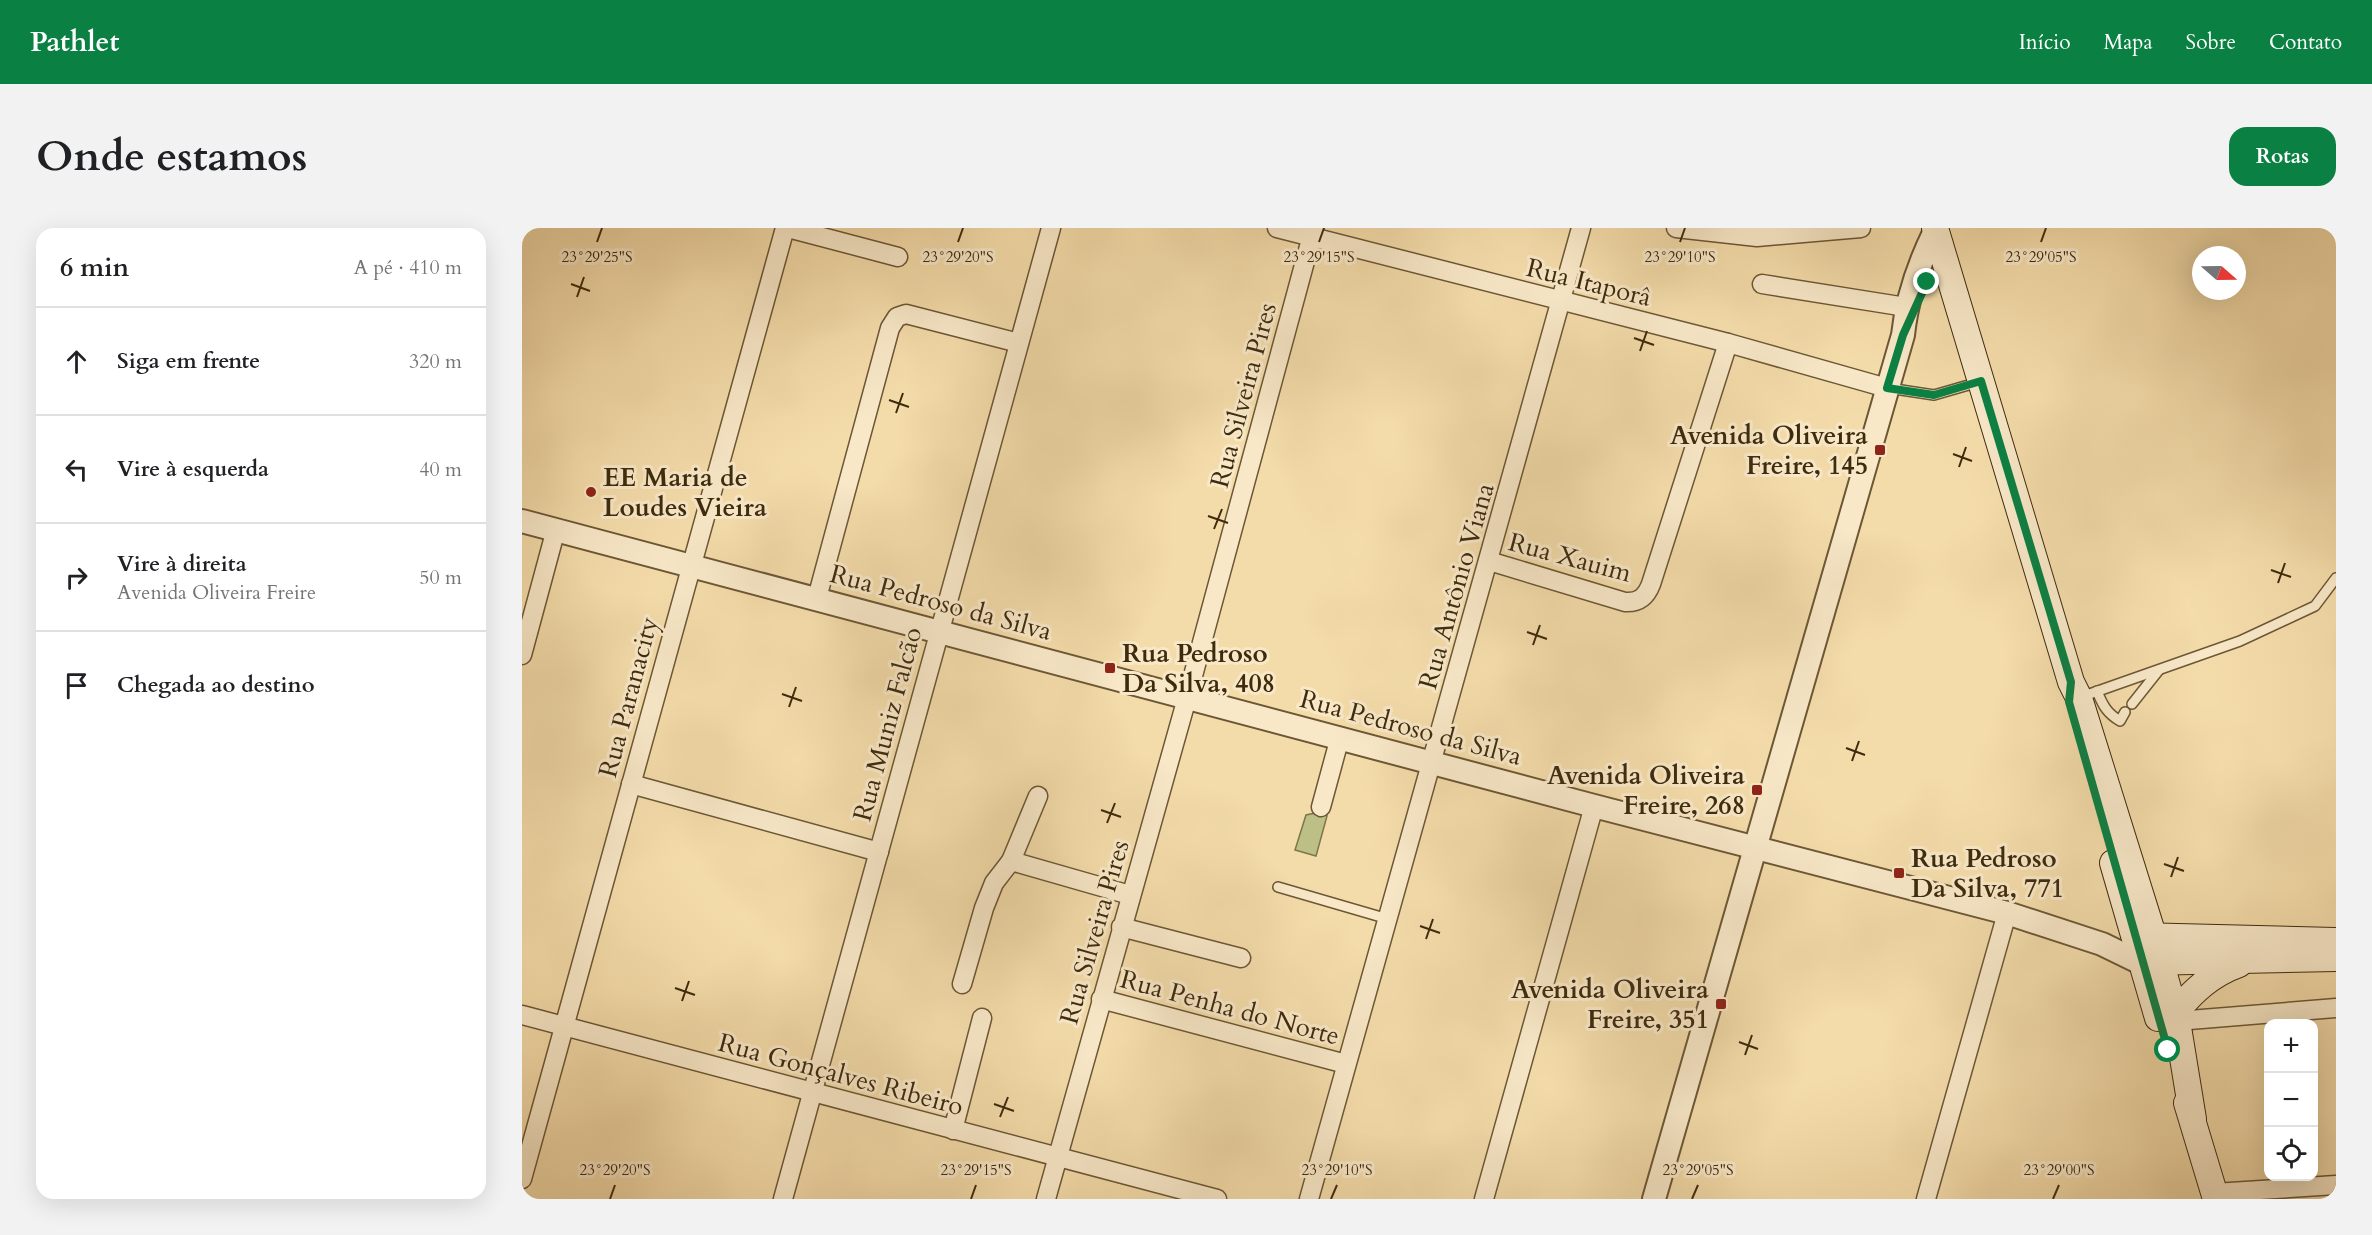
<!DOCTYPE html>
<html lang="pt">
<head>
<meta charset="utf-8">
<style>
  :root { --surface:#fff; --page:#f2f2f2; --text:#202124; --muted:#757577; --line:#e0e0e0; --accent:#0b8043 }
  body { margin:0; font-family:Cardo,serif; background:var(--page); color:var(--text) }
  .controls { position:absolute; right:18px; bottom:18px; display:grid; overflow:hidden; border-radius:12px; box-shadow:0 6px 24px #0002 }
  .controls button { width:54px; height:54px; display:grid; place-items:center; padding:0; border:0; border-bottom:2px solid var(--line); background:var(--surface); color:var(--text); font:30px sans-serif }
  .compass { position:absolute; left:1670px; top:18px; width:54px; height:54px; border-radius:50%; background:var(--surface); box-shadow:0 6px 24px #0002; rotate:110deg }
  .stop { position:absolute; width:18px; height:18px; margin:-14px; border:4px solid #0b8043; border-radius:50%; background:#fff }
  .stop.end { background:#0b8043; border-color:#fff; box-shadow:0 2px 6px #0008 }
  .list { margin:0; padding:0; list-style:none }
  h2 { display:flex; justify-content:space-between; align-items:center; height:78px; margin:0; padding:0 24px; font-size:26px }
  h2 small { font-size:20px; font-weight:400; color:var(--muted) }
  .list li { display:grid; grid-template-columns:39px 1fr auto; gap:18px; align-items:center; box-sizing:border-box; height:108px; padding:0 24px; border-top:2px solid var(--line) }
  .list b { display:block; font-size:22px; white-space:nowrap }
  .list p { margin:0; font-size:20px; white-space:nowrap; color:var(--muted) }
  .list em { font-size:20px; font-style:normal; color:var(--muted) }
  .icon { flex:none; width:33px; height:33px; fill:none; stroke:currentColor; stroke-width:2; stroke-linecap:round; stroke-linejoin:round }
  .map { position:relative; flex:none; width:1814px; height:971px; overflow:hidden; border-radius:18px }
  header { display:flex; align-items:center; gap:36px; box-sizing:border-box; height:84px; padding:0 30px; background:var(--accent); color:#fff }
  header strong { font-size:28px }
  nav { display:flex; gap:33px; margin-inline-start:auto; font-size:21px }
  .intro { display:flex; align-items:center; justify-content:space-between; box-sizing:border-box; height:144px; padding:0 36px }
  h1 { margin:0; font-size:42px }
  .button { padding:15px 27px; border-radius:18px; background:var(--accent); color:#fff; font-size:21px; font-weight:700 }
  main { display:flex; gap:36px; padding:0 36px }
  aside { flex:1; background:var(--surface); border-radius:18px; box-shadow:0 6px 24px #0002 }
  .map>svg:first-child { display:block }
  .green { fill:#bcc087; stroke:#7d764a; stroke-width:1.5 }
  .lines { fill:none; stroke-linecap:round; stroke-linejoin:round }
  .service-casing { stroke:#6c5735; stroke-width:12 }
  .minor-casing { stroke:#6c5735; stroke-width:21 }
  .tertiary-casing { stroke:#6c5735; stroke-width:26 }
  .secondary-casing { stroke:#3e2b0e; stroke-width:28 }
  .service { stroke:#f8e8c8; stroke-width:9 }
  .minor { stroke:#f8e8c8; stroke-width:18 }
  .tertiary { stroke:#f8e8c8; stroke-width:22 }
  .secondary { stroke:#f8e8c8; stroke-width:26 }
  .route { stroke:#0b8043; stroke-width:8 }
  .ticks { fill:none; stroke:#3e2b0e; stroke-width:2 }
  .poi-dot { fill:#8f2418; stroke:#f8e8c8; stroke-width:2 }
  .labels { text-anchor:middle; stroke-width:6; stroke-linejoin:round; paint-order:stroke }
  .street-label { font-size:26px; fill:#3e2b0e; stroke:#f8e8c8 }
  .poi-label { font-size:26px; font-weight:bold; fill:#3e2b0e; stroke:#f8e8c8; text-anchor:end }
  .ticks-label { font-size:15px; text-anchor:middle; fill:#3e2b0e; stroke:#f8e8c8; stroke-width:6; stroke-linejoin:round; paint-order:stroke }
</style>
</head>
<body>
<header>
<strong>Pathlet</strong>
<nav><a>Início</a><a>Mapa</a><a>Sobre</a><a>Contato</a></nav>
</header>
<div class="intro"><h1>Onde estamos</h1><a class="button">Rotas</a></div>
<main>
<aside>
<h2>6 min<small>A pé · 410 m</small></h2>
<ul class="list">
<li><svg class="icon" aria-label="ahead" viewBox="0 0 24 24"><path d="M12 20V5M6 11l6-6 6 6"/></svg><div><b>Siga em frente</b></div><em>320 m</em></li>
<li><svg class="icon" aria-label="left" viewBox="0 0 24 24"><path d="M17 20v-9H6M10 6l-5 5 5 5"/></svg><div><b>Vire à esquerda</b></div><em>40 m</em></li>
<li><svg class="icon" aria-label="right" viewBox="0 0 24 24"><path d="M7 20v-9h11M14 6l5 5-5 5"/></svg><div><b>Vire à direita</b><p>Avenida Oliveira Freire</p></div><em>50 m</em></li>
<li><svg class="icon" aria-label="arrive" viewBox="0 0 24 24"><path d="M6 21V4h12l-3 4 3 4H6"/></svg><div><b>Chegada ao destino</b></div></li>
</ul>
</aside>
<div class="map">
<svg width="1814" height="971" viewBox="0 0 1814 971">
  <rect width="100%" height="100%" fill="#f4dcaa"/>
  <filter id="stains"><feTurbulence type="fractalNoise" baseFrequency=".00333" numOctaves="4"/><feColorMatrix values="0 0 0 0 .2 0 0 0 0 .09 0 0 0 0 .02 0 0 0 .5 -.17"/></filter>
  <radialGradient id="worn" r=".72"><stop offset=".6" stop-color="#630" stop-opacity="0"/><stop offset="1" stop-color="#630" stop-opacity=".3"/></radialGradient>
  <polygon class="green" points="804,583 805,588 794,628 773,622 784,587"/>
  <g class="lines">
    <g class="service-casing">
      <g id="service">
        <polyline points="1366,160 1412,167 1457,154"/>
        <path d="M1575,463C1581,478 1585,485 1598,493L1603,484"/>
        <polyline points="1559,469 1718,413 1793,378 1814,350"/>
        <polyline points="1610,476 1637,442"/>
        <polyline points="756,659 866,691"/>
      </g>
    </g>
    <g class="minor-casing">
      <g id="minor">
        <polyline points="266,0 376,29"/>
        <polyline points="755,0 1206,115 1365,160"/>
        <polyline points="1154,0 1235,9 1339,0"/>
        <polyline points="1240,56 1384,79"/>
        <path d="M967,333L1103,374C1117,375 1124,369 1129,356L1206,115"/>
        <polyline points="295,370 368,100 375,89 384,86 497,115"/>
        <polyline points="0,427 34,301"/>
        <polyline points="109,556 357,624"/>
        <polyline points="799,579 818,509"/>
        <polyline points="489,633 516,568"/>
        <polyline points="599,699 719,730"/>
        <polyline points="440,756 462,680 472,655 489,633 608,667"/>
        <polyline points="579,771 824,836"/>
        <polyline points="0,787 695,971"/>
        <polyline points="1655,793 1814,780"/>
        <polyline points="431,902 460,790"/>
        <polyline points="0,951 263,0"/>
        <polyline points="1692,965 1814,957"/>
        <polyline points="261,971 529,0"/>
        <polyline points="524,971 665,470 792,0"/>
        <polyline points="787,971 1059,0"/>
        <polyline points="962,971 1072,578"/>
        <polyline points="1404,971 1485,685"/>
      </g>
    </g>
    <g class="tertiary-casing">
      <g id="tertiary">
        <polyline points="0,293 1072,578 1485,685 1580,716 1619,735"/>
        <path d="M1132,971L1381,107C1385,68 1397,35 1414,1"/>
      </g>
    </g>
    <g class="secondary-casing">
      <g id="secondary">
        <polyline points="1413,0 1549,454 1557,470 1631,707 1655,793 1671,891"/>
        <polyline points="1591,635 1636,790"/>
        <polyline points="1615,708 1814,713"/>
        <polyline points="1623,734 1814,730"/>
        <path d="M1652,786C1671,763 1689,746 1717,736"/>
        <polyline points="1665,875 1694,971"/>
      </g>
    </g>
    <use href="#service" class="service"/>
    <use href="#minor" class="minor"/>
    <use href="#tertiary" class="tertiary"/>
    <use href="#secondary" class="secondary"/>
  </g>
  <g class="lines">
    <polyline class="route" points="1405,54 1381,107 1365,160 1412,167 1459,153 1549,454 1547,474 1646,822"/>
  </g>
  <path class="ticks" d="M75,14L80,0M436,14L441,0M797,14L802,0M1158,14L1163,0M1519,14L1524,0M49,56L68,63M55,69L62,49M1112,110L1132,117M1118,123L1125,103M367,172L387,179M374,185L381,165M1431,226L1450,233M1437,239L1444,219M686,288L706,295M692,301L700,281M1749,342L1769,349M1756,355L1763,335M1005,404L1025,411M1011,417L1018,397M260,466L280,473M267,479L274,459M1324,520L1343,527M1330,533L1337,513M579,582L599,589M585,595L593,575M1642,636L1662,643M1649,649L1656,629M898,698L918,705M904,711L911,691M153,760L173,767M160,773L167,753M1217,814L1236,821M1223,827L1230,807M472,876L492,883M478,889L486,869M88,971L93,957M449,971L454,957M809,971L815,957M1170,971L1176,957M1531,971L1537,957"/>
  <g class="poi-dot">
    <rect x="1352" y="216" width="12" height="12" rx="3"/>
    <circle cx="69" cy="264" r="6"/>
    <rect x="582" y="434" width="12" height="12" rx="3"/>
    <rect x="1229" y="556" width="12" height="12" rx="3"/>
    <rect x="1371" y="639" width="12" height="12" rx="3"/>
    <rect x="1193" y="770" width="12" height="12" rx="3"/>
  </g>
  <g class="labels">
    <g class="street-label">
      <text transform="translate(1067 54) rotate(14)" y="9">Rua Itaporâ</text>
      <text transform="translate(721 167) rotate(-75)" y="9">Rua Silveira Pires</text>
      <text transform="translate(1048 329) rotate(15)" y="9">Rua Xauim</text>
      <text transform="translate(934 358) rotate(-74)" y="9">Rua Antônio Viana</text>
      <text transform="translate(419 374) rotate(15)" y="9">Rua Pedroso da Silva</text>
      <text transform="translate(106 469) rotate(-75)" y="9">Rua Paranacity</text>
      <text transform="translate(365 496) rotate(-75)" y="9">Rua Muniz Falcão</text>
      <text transform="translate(889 499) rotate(15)" y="9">Rua Pedroso da Silva</text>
      <text transform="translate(572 704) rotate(-74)" y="9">Rua Silveira Pires</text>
      <text transform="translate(708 779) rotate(15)" y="9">Rua Penha do Norte</text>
      <text transform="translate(319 846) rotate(15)" y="9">Rua Gonçalves Ribeiro</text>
    </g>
    <g class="poi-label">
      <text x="1346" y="216">Avenida Oliveira<tspan x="1346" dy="30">Freire, 145</tspan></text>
      <text x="81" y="258" text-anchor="start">EE Maria de<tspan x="81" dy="30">Loudes Vieira</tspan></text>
      <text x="600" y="434" text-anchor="start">Rua Pedroso<tspan x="600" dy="30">Da Silva, 408</tspan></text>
      <text x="1223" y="556">Avenida Oliveira<tspan x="1223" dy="30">Freire, 268</tspan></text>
      <text x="1389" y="639" text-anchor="start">Rua Pedroso<tspan x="1389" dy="30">Da Silva, 771</tspan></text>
      <text x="1187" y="770">Avenida Oliveira<tspan x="1187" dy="30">Freire, 351</tspan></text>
    </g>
  </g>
  <g class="ticks-label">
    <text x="75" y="34">23°29'25"S</text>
    <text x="436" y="34">23°29'20"S</text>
    <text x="797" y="34">23°29'15"S</text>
    <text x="1158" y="34">23°29'10"S</text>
    <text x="1519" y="34">23°29'05"S</text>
    <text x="93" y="947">23°29'20"S</text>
    <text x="454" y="947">23°29'15"S</text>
    <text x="815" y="947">23°29'10"S</text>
    <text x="1176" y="947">23°29'05"S</text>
    <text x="1537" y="947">23°29'00"S</text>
  </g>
  <rect width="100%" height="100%" filter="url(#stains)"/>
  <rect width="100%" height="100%" fill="url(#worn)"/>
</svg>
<div class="controls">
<button>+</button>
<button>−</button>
<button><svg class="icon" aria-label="locate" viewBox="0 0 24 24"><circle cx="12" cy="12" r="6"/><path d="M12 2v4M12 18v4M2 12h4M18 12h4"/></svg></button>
</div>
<svg class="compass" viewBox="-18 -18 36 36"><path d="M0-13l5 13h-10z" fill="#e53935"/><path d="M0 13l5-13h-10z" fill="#757577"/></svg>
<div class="stop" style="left:1646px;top:822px"></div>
<div class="stop end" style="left:1405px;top:54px"></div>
</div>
</main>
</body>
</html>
